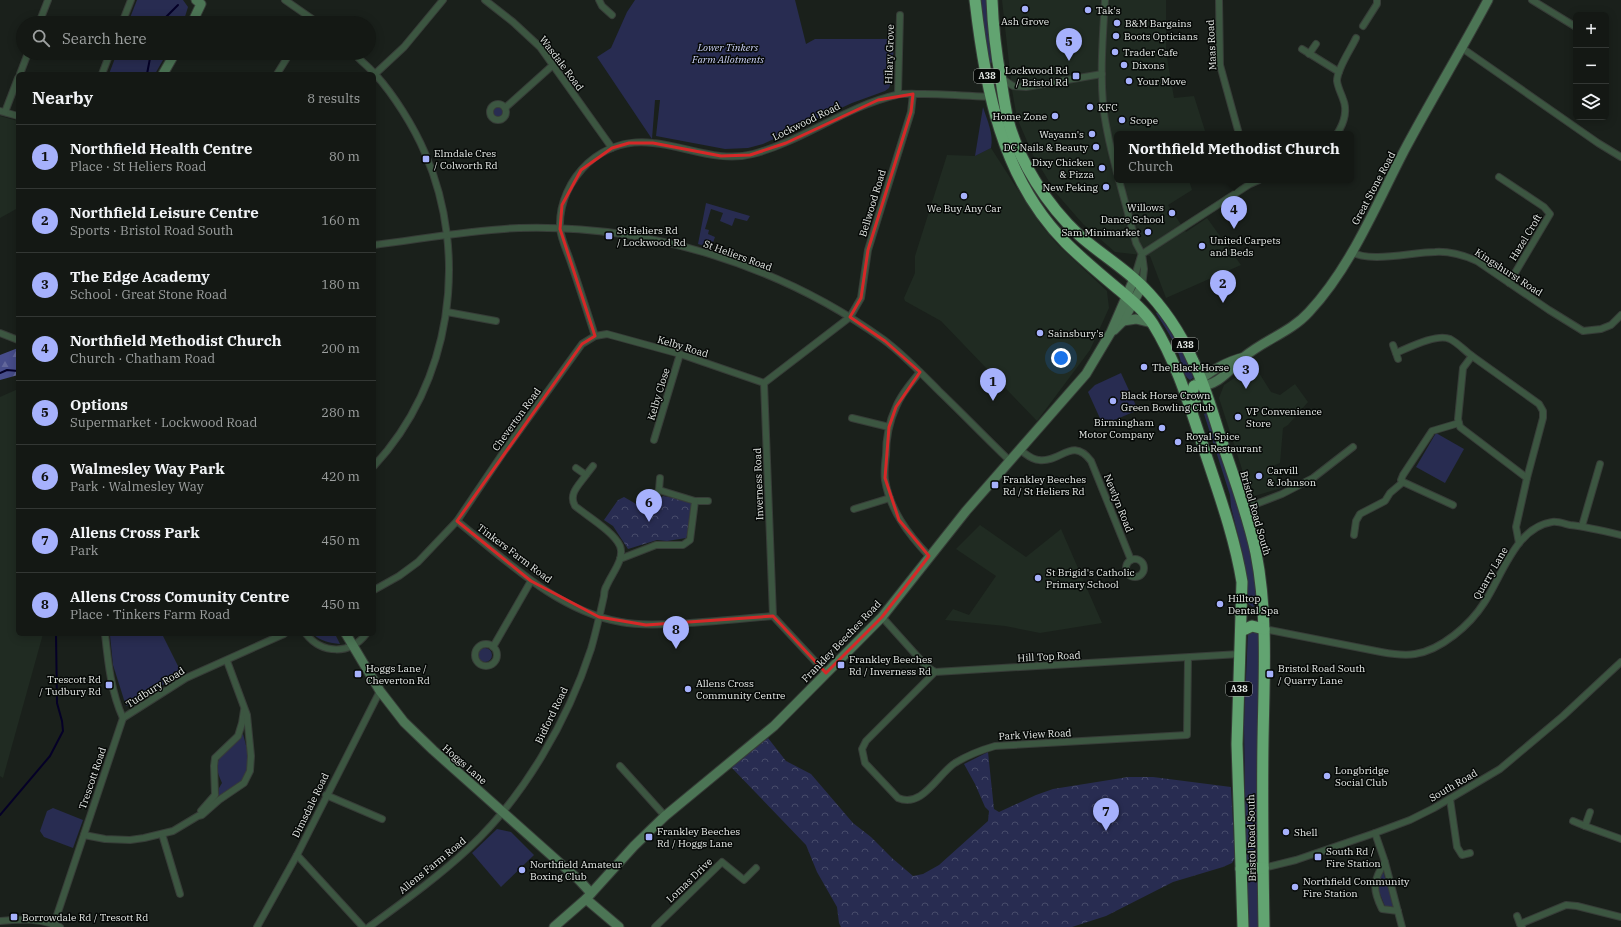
<!DOCTYPE html>
<html lang="en">
<head>
<meta charset="utf-8">
<style>
  :root { --surface:#141814; --page:#212522; --text:#f1f3f6; --muted:#9da0a0; --line:#333734; --accent:#a6b1fc }
  body { margin:0; font-family:"IBM Plex Serif",serif; background:var(--page); color:var(--text) }
  .controls { position:absolute; right:12px; top:12px; display:grid; overflow:hidden; border-radius:6px; box-shadow:0 2px 10px #0003 }
  .controls button { width:36px; height:36px; display:grid; place-items:center; padding:0; border:0; border-bottom:1px solid var(--line); background:var(--surface); color:var(--text); font:20px sans-serif }
  .you { position:absolute; left:1061px; top:358px; width:14px; height:14px; margin:-10px; border:3px solid #fff; border-radius:50%; background:#1a73e8; box-shadow:0 0 0 6px #1a73e833 }
  .badge { display:grid; place-items:center; width:26px; height:26px; border-radius:50%; background:var(--accent); color:#111; font-size:13px; font-weight:700 }
  .pin { position:absolute; translate:-50% -33px; filter:drop-shadow(0 1px 2px #0008) }
  .pin::after { content:''; position:absolute; top:21px; width:14px; height:12px; background:inherit; clip-path:polygon(0 0,100% 0,50% 100%) }
  .popup { position:absolute; left:1114px; top:131px; width:240px; height:52px; box-sizing:border-box; display:grid; place-content:center; border-radius:6px; background:var(--surface); filter:drop-shadow(0 1px 3px #0005); font-size:13px; white-space:nowrap; color:var(--muted) }
  .popup b { font-size:15px; color:var(--text) }
  .popup::after { content:''; position:absolute; left:50%; top:100%; margin-left:-8px; border:8px solid transparent; border-top-color:var(--surface) }
  .list { margin:0; padding:0; list-style:none }
  h2 { display:flex; justify-content:space-between; align-items:center; height:52px; margin:0; padding:0 16px; font-size:17px }
  h2 small { font-size:13px; font-weight:400; color:var(--muted) }
  .list li { display:grid; grid-template-columns:26px 1fr auto; gap:12px; align-items:center; box-sizing:border-box; height:64px; padding:0 16px; border-top:1px solid var(--line) }
  .list b { display:block; font-size:15px; white-space:nowrap }
  .list p { margin:0; font-size:13px; white-space:nowrap; color:var(--muted) }
  .list em { font-size:13px; font-style:normal; color:var(--muted) }
  .icon { flex:none; width:22px; height:22px; fill:none; stroke:currentColor; stroke-width:2; stroke-linecap:round; stroke-linejoin:round }
  .map { position:relative; flex:none; width:1621px; height:927px; overflow:hidden }
  .search { position:absolute; background:var(--surface); box-shadow:0 2px 10px #0003; left:16px; top:16px; width:360px; height:44px; display:flex; align-items:center; gap:10px; box-sizing:border-box; padding:0 14px; border-radius:22px; color:var(--muted); font-size:15px }
  .panel { position:absolute; background:var(--surface); box-shadow:0 2px 10px #0003; left:16px; top:72px; width:360px; height:564px; border-radius:6px }
  .map>svg:first-child { display:block }
  .built { fill:#202b22 }
  .green { fill:#282c51 }
  .forest { fill:url(#forest-firs) }
  .park { fill:url(#park-crowns) }
  .lines { fill:none; stroke-linecap:round; stroke-linejoin:round }
  .stream { stroke:#050027; stroke-width:2 }
  .street-casing { stroke:#373d38; stroke-width:8 }
  .secondary-casing { stroke:#373d38; stroke-width:11 }
  .highway-casing { stroke:#373d38; stroke-width:13 }
  .street { stroke:#3c5641; stroke-width:6 }
  .secondary { stroke:#4c7555; stroke-width:9 }
  .highway { stroke:#62a471; stroke-width:11 }
  .marked { fill:none; stroke:#d62828; stroke-width:3; stroke-linejoin:round }
  .poi-dot { fill:#a6b1fc; stroke:#060907; stroke-width:1.5 }
  .labels { text-anchor:middle; stroke-width:3; stroke-linejoin:round; paint-order:stroke }
  .shield { fill:#060907; stroke:#a4a8a5; stroke-width:1 }
  .shield-label { font-size:9px; font-weight:bold; fill:#e8ece9 }
  .poi-label { font-size:10px; fill:#e8ece9; stroke:#060907; text-anchor:start }
  .street-label { font-size:10px; fill:#e8ece9; stroke:#060907 }
  .park-label { font-size:10px; font-style:italic; fill:#ced4fa; stroke:#060907 }
</style>
</head>
<body>
<div class="map">
<svg width="1621" height="927" viewBox="0 0 1621 927">
  <defs>
    <pattern id="forest-firs" width="22" height="20" patternUnits="userSpaceOnUse"><rect width="22" height="20" fill="#474d8b"/><path d="M5 1l3.5 6h-7zM16 11l3.5 6h-7z" fill="#62679b"/></pattern>
    <pattern id="park-crowns" width="20" height="18" patternUnits="userSpaceOnUse"><rect width="20" height="18" fill="#282c51"/><path d="M2 6a3 3 0 1 1 6 0M12 15a3 3 0 1 1 6 0" fill="none" stroke="#474b6a"/></pattern>
  </defs>
  <rect width="100%" height="100%" fill="#1a201b"/>
  <g class="built">
    <polygon points="1002,0 1166,0 1166,52 1174,98 1194,96 1206,134 1117,134 1117,180 1189,180 1192,190 1168,205 1186,232 1207,218 1241,265 1166,298 1150,256 1115,252 1083,224 1056,193 1033,155 1017,118 1012,90"/>
    <polygon points="0,116 18,121 18,208 0,218"/>
    <polygon points="991,148 1040,224 1057,244 1107,291 1109,308 1090,350 1037,421 941,321 905,301 904,298 915,273 915,256 947,155 975,156"/>
    <polygon points="1254,365 1271,392 1280,395 1295,384 1308,402 1288,425 1283,428 1280,463 1273,466 1281,488 1251,497 1219,398 1224,385"/>
    <polygon points="18,389 18,634 43,634 3,778 0,776 0,397"/>
    <polygon points="980,525 1026,557 1061,529 1102,623 1040,633 1005,626 945,620 953,609 969,615 996,576 956,549"/>
  </g>
  <g class="green">
    <polygon points="137,0 183,0 188,7 183,23 128,23"/>
    <polygon points="635,0 795,0 806,44 815,39 894,39 892,79 889,88 885,91 852,103 763,144 748,148 725,149 656,136 660,100 655,100 652,139 597,57 611,48 627,12"/>
    <polygon points="979,0 986,0 994,62 989,63"/>
    <polygon points="117,53 167,53 155,74 109,74"/>
    <circle cx="498" cy="112" r="5.5"/>
    <path d="M983,107C987,120 994,134 991,148L975,156Z"/>
    <polygon points="706,203 750,216 747,221 735,218 732,226 720,221 723,213 711,209 705,229 709,230 708,234 715,237 711,248 698,244"/>
    <path d="M1158,312C1167,326 1193,363 1193,378L1190,380C1182,375 1182,363 1179,355C1174,340 1164,326 1156,313Z"/>
    <polygon points="1121,373 1138,410 1103,425 1088,392 1095,385"/>
    <polygon points="1209,412 1254,558 1259,602 1253,607 1247,603 1243,555 1231,507 1230,495 1204,414"/>
    <polygon points="1436,433 1464,449 1445,483 1416,467"/>
    <polygon points="1252,630 1261,635 1259,861 1256,863 1246,861 1244,724 1248,632"/>
    <polygon points="120,634 162,634 182,674 126,706 113,665 110,635"/>
    <path d="M313,634H335L340,644C329,643 321,641 313,634Z"/>
    <circle cx="485" cy="655" r="7"/>
    <path d="M243,734C247,749 254,770 241,782C235,788 226,791 219,796V788L222,783C214,766 216,760 229,747C233,743 238,737 243,734Z"/>
    <polygon points="53,808 83,820 73,848 44,837 40,831 47,811"/>
    <polygon points="497,829 511,832 534,855 501,887 472,853"/>
    <polygon points="1382,870 1383,871 1394,907 1386,909 1376,884"/>
    <polygon points="1260,873 1260,927 1248,927 1248,874"/>
  </g>
  <polygon class="forest" points="18,348 18,375 0,380 0,355"/>
  <g class="park">
    <polygon points="663,496 691,501 691,524 686,538 667,541 657,540 628,549 613,526 604,520 618,500 624,497 650,512 658,499"/>
    <polygon points="768,738 786,761 811,774 853,823 871,837 892,858 913,876 923,874 939,865 988,821 989,811 985,807 975,784 964,764 988,752 994,809 999,812 1036,795 1053,789 1128,777 1153,777 1231,787 1235,858 1232,863 1223,867 1173,882 1106,916 1072,927 841,927 839,923 837,907 817,872 806,845 731,767"/>
  </g>
  <g class="lines">
    <g class="stream">
      <polyline points="160,23 178,5"/>
      <polyline points="147,74 151,53"/>
      <polyline points="0,373 7,370 18,371"/>
      <polyline points="0,815 50,756 63,731 62,721 57,703 56,634"/>
    </g>
    <g class="street-casing">
      <g id="street">
        <polyline points="285,0 318,23"/>
        <polyline points="485,0 513,22 540,47 612,148"/>
        <polyline points="599,0 602,6 612,15"/>
        <path d="M1105,0C1103,34 1100,69 1103,104C1105,127 1111,150 1117,173"/>
        <polyline points="1219,0 1220,65 1239,134"/>
        <polyline points="1532,0 1576,27"/>
        <polyline points="39,23 48,0"/>
        <polyline points="122,23 131,0"/>
        <polyline points="1363,26 1377,4 1377,0"/>
        <polyline points="1462,48 1598,143 1621,157"/>
        <polyline points="1302,49 1339,72"/>
        <path d="M353,53C360,60 369,67 375,74C394,95 414,127 425,153C470,257 451,383 374,466"/>
        <polyline points="1309,54 1316,44"/>
        <polyline points="20,74 28,53"/>
        <polyline points="102,74 110,53"/>
        <polyline points="277,74 290,53"/>
        <polyline points="375,74 404,47 443,0"/>
        <polyline points="1001,78 1013,86 1026,87 1102,74"/>
        <polyline points="898,94 900,15"/>
        <circle cx="498" cy="112" r="8"/>
        <polyline points="505,108 553,65"/>
        <polyline points="0,111 18,116"/>
        <polyline points="5,112 18,78"/>
        <path d="M1337,134C1344,123 1348,111 1343,99C1341,93 1338,88 1337,81C1337,69 1351,49 1356,38"/>
        <polyline points="1499,177 1544,207 1550,214 1509,283"/>
        <polyline points="1119,180 1136,243 1142,254 1144,269 1142,286"/>
        <path d="M374,245C422,239 470,230 519,228C648,224 780,265 884,340C904,355 922,374 939,391C963,414 986,438 1010,461"/>
        <path d="M1352,252C1369,263 1413,252 1435,252C1450,251 1463,255 1477,261L1549,310L1583,331L1601,329L1611,325L1621,315"/>
        <polyline points="1142,254 1250,184 1259,180"/>
        <polyline points="1134,279 1141,256"/>
        <polyline points="447,312 496,321"/>
        <polyline points="0,333 18,340"/>
        <polyline points="595,336 607,334 680,354 764,383"/>
        <polyline points="1393,345 1398,359"/>
        <path d="M1396,353C1408,348 1437,333 1450,339C1458,343 1465,351 1472,356L1463,368L1458,419L1460,427L1527,478L1516,527L1519,543"/>
        <polyline points="1472,356 1539,404 1543,411 1543,418 1527,478"/>
        <path d="M920,372C911,383 901,394 896,407C889,422 886,439 886,455C885,463 884,472 885,480C890,510 908,534 929,556"/>
        <polyline points="852,418 889,427"/>
        <polyline points="654,440 680,354"/>
        <path d="M1020,450C1026,454 1032,460 1039,460C1061,463 1072,436 1091,461L1131,560"/>
        <polyline points="586,475 593,466"/>
        <polyline points="659,490 660,478"/>
        <polyline points="695,501 708,501"/>
        <polyline points="1453,505 1403,482 1401,480 1403,475 1432,431 1459,423"/>
        <polyline points="854,509 890,498"/>
        <polyline points="1243,509 1282,494 1313,478 1353,447"/>
        <path d="M457,521C506,560 557,611 621,622C640,626 658,624 676,624C709,622 741,619 773,616"/>
        <polyline points="1582,526 1600,464"/>
        <polyline points="1354,535 1356,521 1360,514 1385,501 1390,493 1403,482"/>
        <polyline points="620,559 656,545 683,545 690,540 695,501 659,490 653,499"/>
        <circle cx="1135" cy="568" r="9"/>
        <path d="M374,590L399,576L418,562L457,521L503,453L582,344L595,336C587,311 579,286 570,260C567,251 561,239 560,228C559,203 570,180 588,163C606,147 629,140 653,143C686,146 719,163 753,154C803,141 845,107 896,95C905,93 915,94 924,94C946,94 969,96 991,97"/>
        <polyline points="882,617 926,666 935,672 1240,654"/>
        <path d="M1264,629L1381,652C1392,654 1404,656 1415,654C1441,650 1470,625 1484,603C1502,576 1516,527 1552,522C1558,521 1565,524 1570,525C1587,527 1604,531 1621,535"/>
        <path d="M306,634C322,654 350,655 366,634"/>
        <circle cx="486" cy="655" r="11"/>
        <polyline points="493,647 531,581"/>
        <path d="M935,672L866,741L862,749L865,763L898,798C922,809 938,774 955,763C968,755 981,750 995,746L1187,735L1188,658"/>
        <polyline points="826,673 773,616 764,383 850,317 861,298 868,250 911,112 913,94"/>
        <polyline points="123,718 186,678 284,634"/>
        <polyline points="620,766 665,816"/>
        <polyline points="326,795 382,819"/>
        <polyline points="1450,799 1457,847 1462,855 1470,853"/>
        <polyline points="201,811 215,795 214,766 215,758 238,736 242,723 244,710"/>
        <polyline points="1573,821 1585,826 1590,812"/>
        <polyline points="1585,826 1621,839"/>
        <polyline points="1375,833 1385,862"/>
        <polyline points="162,834 180,894"/>
        <polyline points="84,835 105,839 130,840 144,838 173,831 198,816 202,815 219,800 244,783 250,771 251,756 247,715 227,661"/>
        <polyline points="297,855 363,927"/>
        <polyline points="1263,868 1296,860 1375,833 1410,820 1434,808 1500,769 1563,716 1621,662"/>
        <path d="M1398,911L1382,909C1372,889 1373,880 1385,862L1402,927"/>
        <polyline points="1517,916 1520,924"/>
        <path d="M0,921C20,919 41,918 60,927"/>
        <path d="M53,927L123,718C111,692 108,662 105,634"/>
        <polyline points="257,927 297,855 380,691"/>
        <path d="M369,927C403,902 438,877 469,848C524,797 568,720 591,649C596,632 600,614 604,596C604,592 605,588 607,585C612,573 625,559 620,546C614,532 587,516 575,506C568,494 579,485 586,475L576,468"/>
        <polyline points="655,927 722,862 744,880 756,868"/>
        <polyline points="1522,927 1520,924 1566,905 1577,906 1621,917"/>
      </g>
    </g>
    <g class="secondary-casing">
      <g id="secondary">
        <polyline points="192,23 201,4 196,0"/>
        <polyline points="163,74 175,53"/>
        <polyline points="1123,321 1136,319 1152,323"/>
        <polyline points="1114,330 1123,321 1142,286"/>
        <path d="M1196,384C1209,371 1228,361 1245,357"/>
        <path d="M1197,386C1218,387 1230,369 1244,357C1264,340 1291,332 1309,312C1351,267 1376,205 1404,151C1431,100 1461,51 1488,0"/>
        <polyline points="346,634 380,691 404,722 433,750 579,880 591,893"/>
        <polyline points="586,899 619,927"/>
        <polyline points="554,927 586,899 634,846 665,816 774,726 882,617 966,511 1086,374 1111,332 1134,279"/>
      </g>
    </g>
    <g class="highway-casing">
      <g id="highway">
        <path d="M975,0C985,87 1001,178 1066,243C1082,259 1100,274 1118,289C1130,299 1144,310 1153,324C1178,364 1191,411 1206,455C1220,497 1235,539 1242,582L1237,744L1243,927"/>
        <path d="M992,0C993,27 996,53 1001,80C1003,93 1005,107 1008,120C1019,162 1048,206 1079,235C1099,253 1123,267 1142,286C1163,307 1181,334 1193,361C1206,387 1213,415 1222,442C1234,478 1248,515 1256,553C1268,614 1264,678 1263,740C1262,802 1263,865 1264,927"/>
        <polyline points="1194,386 1192,393 1196,405"/>
        <polyline points="1241,631 1252,626 1264,629"/>
        <polyline points="1241,869 1263,868"/>
      </g>
    </g>
    <use href="#street" class="street"/>
    <use href="#secondary" class="secondary"/>
    <use href="#highway" class="highway"/>
  </g>
  <path class="marked" d="M913,94L911,112L868,250L861,298L850,317L885,341L920,372L896,407L889,427L885,478L899,520L929,556L882,617L826,673L773,616L646,625L599,617L531,581L457,521L582,344L595,336L560,229L562,205L581,170L612,148L629,143H653L721,156L750,155L786,143L878,100Z"/>
  <g class="poi-dot">
    <circle cx="1025" cy="9" r="4"/>
    <circle cx="1088" cy="10" r="4"/>
    <circle cx="1117" cy="23" r="4"/>
    <circle cx="1116" cy="36" r="4"/>
    <circle cx="1115" cy="52" r="4"/>
    <circle cx="1124" cy="65" r="4"/>
    <rect x="1072" y="72" width="8" height="8" rx="2"/>
    <circle cx="1129" cy="81" r="4"/>
    <circle cx="1090" cy="107" r="4"/>
    <circle cx="1055" cy="116" r="4"/>
    <circle cx="1122" cy="120" r="4"/>
    <circle cx="1092" cy="134" r="4"/>
    <circle cx="1096" cy="147" r="4"/>
    <rect x="422" y="155" width="8" height="8" rx="2"/>
    <circle cx="1102" cy="168" r="4"/>
    <circle cx="1106" cy="187" r="4"/>
    <circle cx="964" cy="196" r="4"/>
    <circle cx="1172" cy="213" r="4"/>
    <circle cx="1148" cy="232" r="4"/>
    <rect x="605" y="232" width="8" height="8" rx="2"/>
    <circle cx="1202" cy="246" r="4"/>
    <circle cx="1040" cy="333" r="4"/>
    <circle cx="1144" cy="367" r="4"/>
    <circle cx="1113" cy="401" r="4"/>
    <circle cx="1238" cy="417" r="4"/>
    <circle cx="1162" cy="428" r="4"/>
    <circle cx="1178" cy="442" r="4"/>
    <circle cx="1259" cy="476" r="4"/>
    <rect x="991" y="481" width="8" height="8" rx="2"/>
    <circle cx="1038" cy="578" r="4"/>
    <circle cx="1220" cy="604" r="4"/>
    <rect x="837" y="661" width="8" height="8" rx="2"/>
    <rect x="354" y="670" width="8" height="8" rx="2"/>
    <rect x="1266" y="670" width="8" height="8" rx="2"/>
    <rect x="105" y="681" width="8" height="8" rx="2"/>
    <circle cx="688" cy="689" r="4"/>
    <circle cx="1327" cy="776" r="4"/>
    <circle cx="1286" cy="832" r="4"/>
    <rect x="645" y="833" width="8" height="8" rx="2"/>
    <rect x="1314" y="853" width="8" height="8" rx="2"/>
    <circle cx="522" cy="870" r="4"/>
    <circle cx="1295" cy="887" r="4"/>
    <rect x="10" y="913" width="8" height="8" rx="2"/>
  </g>
  <g class="labels">
    <g class="shield">
      <rect x="974" y="69" width="26" height="14" rx="3"/>
      <rect x="1172" y="338" width="26" height="14" rx="3"/>
      <rect x="1226" y="682" width="26" height="14" rx="3"/>
    </g>
    <g class="shield-label">
      <text x="987" y="79">A38</text>
      <text x="1185" y="348">A38</text>
      <text x="1239" y="692">A38</text>
    </g>
    <g class="poi-label">
      <text x="1096" y="14">Tak's</text>
      <text x="1025" y="25" text-anchor="middle">Ash Grove</text>
      <text x="1125" y="27">B&amp;M Bargains</text>
      <text x="1124" y="40">Boots Opticians</text>
      <text x="1123" y="56">Trader Cafe</text>
      <text x="1132" y="69">Dixons</text>
      <text x="1068" y="74" text-anchor="end">Lockwood Rd<tspan x="1068" dy="12">/ Bristol Rd</tspan></text>
      <text x="1137" y="85">Your Move</text>
      <text x="1098" y="111">KFC</text>
      <text x="1047" y="120" text-anchor="end">Home Zone</text>
      <text x="1130" y="124">Scope</text>
      <text x="1084" y="138" text-anchor="end">Wayann's</text>
      <text x="1088" y="151" text-anchor="end">DC Nails &amp; Beauty</text>
      <text x="434" y="157">Elmdale Cres<tspan x="434" dy="12">/ Colworth Rd</tspan></text>
      <text x="1094" y="166" text-anchor="end">Dixy Chicken<tspan x="1094" dy="12">&amp; Pizza</tspan></text>
      <text x="1098" y="191" text-anchor="end">New Peking</text>
      <text x="1164" y="211" text-anchor="end">Willows<tspan x="1164" dy="12">Dance School</tspan></text>
      <text x="964" y="212" text-anchor="middle">We Buy Any Car</text>
      <text x="617" y="234">St Heliers Rd<tspan x="617" dy="12">/ Lockwood Rd</tspan></text>
      <text x="1140" y="236" text-anchor="end">Sam Minimarket</text>
      <text x="1210" y="244">United Carpets<tspan x="1210" dy="12">and Beds</tspan></text>
      <text x="1048" y="337">Sainsbury's</text>
      <text x="1152" y="371">The Black Horse</text>
      <text x="1121" y="399">Black Horse Crown<tspan x="1121" dy="12">Green Bowling Club</tspan></text>
      <text x="1246" y="415">VP Convenience<tspan x="1246" dy="12">Store</tspan></text>
      <text x="1154" y="426" text-anchor="end">Birmingham<tspan x="1154" dy="12">Motor Company</tspan></text>
      <text x="1186" y="440">Royal Spice<tspan x="1186" dy="12">Balti Restaurant</tspan></text>
      <text x="1267" y="474">Carvill<tspan x="1267" dy="12">&amp; Johnson</tspan></text>
      <text x="1003" y="483">Frankley Beeches<tspan x="1003" dy="12">Rd / St Heliers Rd</tspan></text>
      <text x="1046" y="576">St Brigid's Catholic<tspan x="1046" dy="12">Primary School</tspan></text>
      <text x="1228" y="602">Hilltop<tspan x="1228" dy="12">Dental Spa</tspan></text>
      <text x="849" y="663">Frankley Beeches<tspan x="849" dy="12">Rd / Inverness Rd</tspan></text>
      <text x="366" y="672">Hoggs Lane /<tspan x="366" dy="12">Cheverton Rd</tspan></text>
      <text x="1278" y="672">Bristol Road South<tspan x="1278" dy="12">/ Quarry Lane</tspan></text>
      <text x="101" y="683" text-anchor="end">Trescott Rd<tspan x="101" dy="12">/ Tudbury Rd</tspan></text>
      <text x="696" y="687">Allens Cross<tspan x="696" dy="12">Community Centre</tspan></text>
      <text x="1335" y="774">Longbridge<tspan x="1335" dy="12">Social Club</tspan></text>
      <text x="657" y="835">Frankley Beeches<tspan x="657" dy="12">Rd / Hoggs Lane</tspan></text>
      <text x="1294" y="836">Shell</text>
      <text x="1326" y="855">South Rd /<tspan x="1326" dy="12">Fire Station</tspan></text>
      <text x="530" y="868">Northfield Amateur<tspan x="530" dy="12">Boxing Club</tspan></text>
      <text x="1303" y="885">Northfield Community<tspan x="1303" dy="12">Fire Station</tspan></text>
      <text x="22" y="921">Borrowdale Rd / Tresott Rd</text>
    </g>
    <g class="street-label">
      <text transform="translate(1211 45) rotate(-93)" y="4">Maas Road</text>
      <text transform="translate(889 54) rotate(-88)" y="4">Hilary Grove</text>
      <text transform="translate(562 63) rotate(53)" y="4">Wasdale Road</text>
      <text transform="translate(806 121) rotate(-26)" y="4">Lockwood Road</text>
      <text transform="translate(1373 188) rotate(-62)" y="4">Great Stone Road</text>
      <text transform="translate(872 203) rotate(-73)" y="4">Bellwood Road</text>
      <text transform="translate(1525 237) rotate(-59)" y="4">Hazel Croft</text>
      <text transform="translate(738 255) rotate(20)" y="4">St Heliers Road</text>
      <text transform="translate(1509 272) rotate(33)" y="4">Kingshurst Road</text>
      <text transform="translate(683 346) rotate(17)" y="4">Kelby Road</text>
      <text transform="translate(658 394) rotate(-73)" y="4">Kelby Close</text>
      <text transform="translate(516 419) rotate(-54)" y="4">Cheverton Road</text>
      <text transform="translate(758 484) rotate(-92)" y="4">Inverness Road</text>
      <text transform="translate(1119 503) rotate(68)" y="4">Newlyn Road</text>
      <text transform="translate(1256 513) rotate(74)" y="4">Bristol Road South</text>
      <text transform="translate(515 553) rotate(37)" y="4">Tinkers Farm Road</text>
      <text transform="translate(1490 573) rotate(-60)" y="4">Quarry Lane</text>
      <text transform="translate(841 641) rotate(-46)" y="4">Frankley Beeches Road</text>
      <text transform="translate(1049 656) rotate(-3)" y="4">Hill Top Road</text>
      <text transform="translate(155 687) rotate(-32)" y="4">Tudbury Road</text>
      <text transform="translate(551 715) rotate(-64)" y="4">Bidford Road</text>
      <text transform="translate(1035 734) rotate(-3)" y="4">Park View Road</text>
      <text transform="translate(465 764) rotate(41)" y="4">Hoggs Lane</text>
      <text transform="translate(92 778) rotate(-71)" y="4">Trescott Road</text>
      <text transform="translate(1453 785) rotate(-30)" y="4">South Road</text>
      <text transform="translate(310 805) rotate(-64)" y="4">Dimsdale Road</text>
      <text transform="translate(1251 838) rotate(-91)" y="4">Bristol Road South</text>
      <text transform="translate(432 865) rotate(-39)" y="4">Allens Farm Road</text>
      <text transform="translate(689 880) rotate(-44)" y="4">Lomas Drive</text>
    </g>
    <g class="park-label">
      <text x="728" y="51">Lower Tinkers<tspan x="728" dy="12">Farm Allotments</tspan></text>
    </g>
  </g>
</svg>
<div class="controls">
<button>+</button>
<button>−</button>
<button><svg class="icon" aria-label="layers" viewBox="0 0 24 24"><path d="M12 4l9 5-9 5-9-5zM3 14l9 5 9-5"/></svg></button>
</div>
<div class="you"></div>
<div class="pin badge" style="left:993px;top:401px">1</div>
<div class="pin badge" style="left:1223px;top:303px">2</div>
<div class="pin badge" style="left:1246px;top:389px">3</div>
<div class="pin badge" style="left:1234px;top:229px">4</div>
<div class="popup"><b>Northfield Methodist Church</b>Church</div>
<div class="pin badge" style="left:1069px;top:61px">5</div>
<div class="pin badge" style="left:649px;top:522px">6</div>
<div class="pin badge" style="left:1106px;top:831px">7</div>
<div class="pin badge" style="left:676px;top:649px">8</div>
<div class="search"><svg class="icon" aria-label="search" viewBox="0 0 24 24"><circle cx="10" cy="10" r="6"/><path d="M15 15l6 6"/></svg>Search here</div>
<section class="panel">
<h2>Nearby<small>8 results</small></h2>
<ul class="list">
<li><span class="badge">1</span><div><b>Northfield Health Centre</b><p>Place · St Heliers Road</p></div><em>80 m</em></li>
<li><span class="badge">2</span><div><b>Northfield Leisure Centre</b><p>Sports · Bristol Road South</p></div><em>160 m</em></li>
<li><span class="badge">3</span><div><b>The Edge Academy</b><p>School · Great Stone Road</p></div><em>180 m</em></li>
<li><span class="badge">4</span><div><b>Northfield Methodist Church</b><p>Church · Chatham Road</p></div><em>200 m</em></li>
<li><span class="badge">5</span><div><b>Options</b><p>Supermarket · Lockwood Road</p></div><em>280 m</em></li>
<li><span class="badge">6</span><div><b>Walmesley Way Park</b><p>Park · Walmesley Way</p></div><em>420 m</em></li>
<li><span class="badge">7</span><div><b>Allens Cross Park</b><p>Park</p></div><em>450 m</em></li>
<li><span class="badge">8</span><div><b>Allens Cross Comunity Centre</b><p>Place · Tinkers Farm Road</p></div><em>450 m</em></li>
</ul>
</section>
</div>
</body>
</html>
